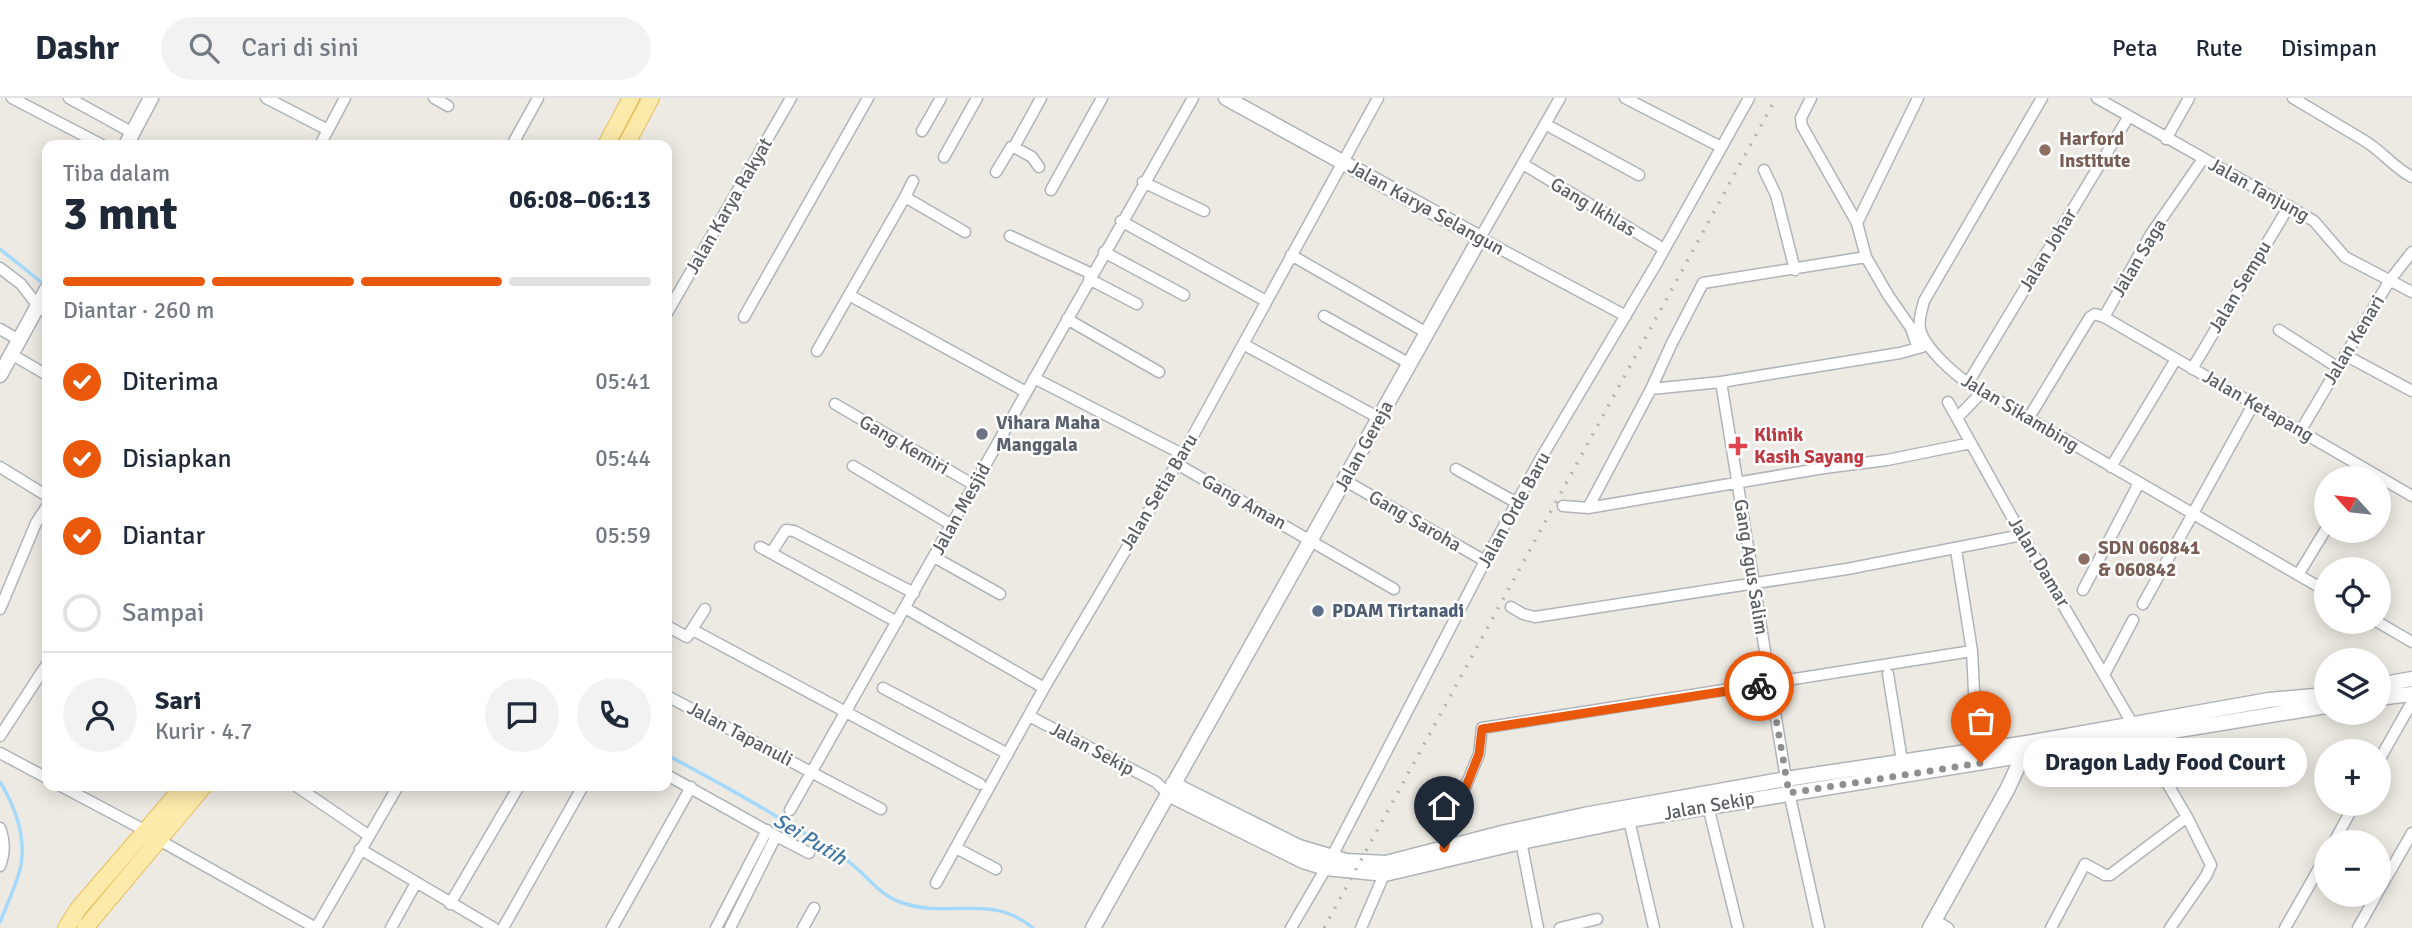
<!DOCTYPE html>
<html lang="id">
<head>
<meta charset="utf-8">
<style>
	:root { --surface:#fff; --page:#f2f2f3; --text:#1f2937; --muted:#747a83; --line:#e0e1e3; --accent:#ea580c }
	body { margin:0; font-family:Signika,sans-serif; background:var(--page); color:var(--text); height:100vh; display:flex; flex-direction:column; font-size:26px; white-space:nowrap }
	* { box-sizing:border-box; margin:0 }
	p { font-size:23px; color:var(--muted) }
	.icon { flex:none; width:38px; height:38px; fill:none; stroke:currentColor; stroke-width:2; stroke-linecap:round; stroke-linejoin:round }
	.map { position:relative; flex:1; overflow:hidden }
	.side { position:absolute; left:42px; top:42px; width:630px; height:651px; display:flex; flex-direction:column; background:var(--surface); border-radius:14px; box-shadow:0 4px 18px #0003 }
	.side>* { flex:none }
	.needle { width:46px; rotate:297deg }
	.fabs { position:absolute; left:2314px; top:368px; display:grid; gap:14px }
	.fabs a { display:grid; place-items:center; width:77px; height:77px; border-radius:50%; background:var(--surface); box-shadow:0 4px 18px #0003; font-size:35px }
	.pin { position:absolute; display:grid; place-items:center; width:60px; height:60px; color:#fff; margin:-72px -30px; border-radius:50% 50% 50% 0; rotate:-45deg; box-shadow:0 0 7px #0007 }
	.pin .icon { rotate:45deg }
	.courier { position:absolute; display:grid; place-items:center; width:70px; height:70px; margin:-35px; border:5px solid #ea580c; border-radius:50%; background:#fff; color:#222; box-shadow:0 2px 9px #0007 }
	.bubble { position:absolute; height:49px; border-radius:24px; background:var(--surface); box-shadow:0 4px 18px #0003; font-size:23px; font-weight:700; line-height:49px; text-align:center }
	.headline em { font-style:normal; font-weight:700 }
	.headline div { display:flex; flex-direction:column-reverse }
	.headline { display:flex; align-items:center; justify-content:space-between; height:119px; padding:0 21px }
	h1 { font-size:46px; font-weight:700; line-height:52px }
	.bar { display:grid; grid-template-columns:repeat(4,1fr); gap:10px 7px; align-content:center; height:84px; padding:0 21px }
	.bar i { height:9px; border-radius:5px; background:var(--line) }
	.bar .selected { background:var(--accent) }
	.bar p { grid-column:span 4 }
	.line { display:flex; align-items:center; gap:18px; padding:0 21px; border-top:2px solid var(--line) }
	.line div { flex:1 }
	.round { display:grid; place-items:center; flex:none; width:74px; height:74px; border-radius:37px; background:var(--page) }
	ol { padding:0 21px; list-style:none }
	li { display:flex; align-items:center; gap:21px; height:77px }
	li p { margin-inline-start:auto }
	li .icon { padding:7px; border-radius:50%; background:var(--accent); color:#fff; stroke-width:4 }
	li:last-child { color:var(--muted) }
	li i { width:38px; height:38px; border:4px solid var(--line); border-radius:50% }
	header { display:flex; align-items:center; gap:42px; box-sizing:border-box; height:98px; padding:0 35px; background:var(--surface); border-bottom:2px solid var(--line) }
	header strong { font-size:33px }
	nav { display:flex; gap:38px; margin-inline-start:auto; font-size:24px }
	.search { width:490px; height:63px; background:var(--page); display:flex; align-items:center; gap:18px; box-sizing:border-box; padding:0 24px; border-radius:38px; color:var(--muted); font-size:26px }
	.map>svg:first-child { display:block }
</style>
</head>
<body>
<header>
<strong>Dashr</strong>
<div class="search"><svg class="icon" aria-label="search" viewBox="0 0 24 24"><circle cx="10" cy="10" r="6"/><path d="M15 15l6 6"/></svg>Cari di sini</div>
<nav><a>Peta</a><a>Rute</a><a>Disimpan</a></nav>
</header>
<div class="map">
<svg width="2412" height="830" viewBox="0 0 2412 830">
	<rect width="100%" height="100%" fill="#edeae3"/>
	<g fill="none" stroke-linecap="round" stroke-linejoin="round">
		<path stroke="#a5d9fb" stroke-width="3.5" d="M0,151L46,188
			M667,657C726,688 785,722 842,759C864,772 875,795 900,804C948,822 990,794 1033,830
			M0,684C15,708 26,739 21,767C17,786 7,806 0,824"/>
		<defs>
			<path id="street" d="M12,0L102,47
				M69,0L133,35
				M266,0L328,32
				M434,0L448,8
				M1560,0L1480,140L1626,218
				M1625,0L1721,49
				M1811,0L1801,20L1802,28L1857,125L1866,159L1888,197L1911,230L1918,250
				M2042,0L1924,203C1922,212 1918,222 1920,231C1924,249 1953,275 1968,285L2326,493
				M2097,0L2314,123L2345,159L2412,194
				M2293,0L2365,43C2383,54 2393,69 2412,79
				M1545,26L1639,77
				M922,33L941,0
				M2166,41L2189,0
				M320,47L345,0
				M512,47L538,0
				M1014,49L1032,59L1039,69
				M944,59L977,0
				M1523,66L1664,151
				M1764,72L1776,97L1795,172
				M996,74L1011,49H1014L1041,0
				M913,83L905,99L965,134
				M1143,84L1204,113
				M1051,92L1102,0
				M1121,123L1266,203
				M1857,125L1918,0
				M1010,138L1092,176
				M1104,154L1184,197
				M1291,157L1427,235
				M1866,159L1703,185L1672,245L1651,291L1588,410L1824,370L1887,362L1971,345
				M0,170L21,186L38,208L47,215
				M1089,181L1137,206
				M849,197L1026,294
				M667,215L791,0
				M1324,218L1410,266
				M744,219L868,0
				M2104,219L2412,398
				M1067,221L1159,274
				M0,231L19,242
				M2279,232L2337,269
				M1243,246L1379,320
				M817,253L905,99
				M11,256L47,277
				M2345,257L2412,293
				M2192,271L2289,108
				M1034,280L1182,356
				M1721,284L1786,681L1819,830
				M1968,285L2129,18
				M1651,291L1721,284L1900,255L1922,249
				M1948,304L2022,437L2187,719L2211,767L2206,778L2170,830
				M835,306L974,387
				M1957,320L1982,294
				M2028,321L2090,219L2095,216L2104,219L2151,136L2203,61
				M2301,332L2390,182L2412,154
				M1177,366L1394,491
				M853,368L952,427
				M0,369L47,398
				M2111,369L2176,261
				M1456,371L1517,405
				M1344,382L1485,463
				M1563,408L1588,410
				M760,449L897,524
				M1956,452L1972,553L1977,653
				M771,455L786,432L794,433L914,495
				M934,459L1000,496
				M2298,477L2326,431
				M2083,492L2139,385
				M2143,506L2254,305
				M1511,509L1523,516L1535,519L1847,471L2022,437
				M905,510L1044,590
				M0,511L36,425L47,408
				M2376,523L2412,544
				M667,528L687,539L705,511
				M693,532L980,686
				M1888,576L1902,663
				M2104,577L2133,522
				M883,590L1008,656
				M667,598L881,711
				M1029,618L1156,684L1168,696
				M0,638L47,566
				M0,655L47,680
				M2378,664L2412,604
				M667,677L776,738L730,830
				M61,688L146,733
				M296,688L368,737
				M1708,708L1738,830
				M790,712L1193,0
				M1629,722L1654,830
				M0,730C5,743 5,755 0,768
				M776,738L809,755
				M1520,738L1538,830
				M159,742L316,830
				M2334,744L2355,705
				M956,750L996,771
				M1445,750L1449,729L1479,656L1482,630L1972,553
				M360,751L494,830
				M936,785L1044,590L1189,345L1378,0
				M2378,794L2412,735
				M450,806L519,688
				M1935,822L1948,830
				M316,830L398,688
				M391,830L416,785
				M503,830L583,688
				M612,830L691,689
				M716,830L767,732
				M803,830L814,810
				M1291,830L1326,770L1485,463L1541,360L1655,168L1749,0
				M1361,830L1386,772
				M1560,830L1597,821
				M2051,830L2085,766L2105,777H2110L2187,719
				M2285,830L2326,758
				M2358,830L2377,796"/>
			<path id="secondary" d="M126,47L151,0
				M0,277L47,191
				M2378,587L2412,581
				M2378,600L2412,596
				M1173,686L1299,749L1346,763L1386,765L1506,734L1584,717L1786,681L2027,645L2269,602L2326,597
				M1168,696L1303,763L1326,770L1385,776L1521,744L1629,722L2326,608
				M1093,830L1480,140L1226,0
				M1930,830L2008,690L2025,653"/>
			<path id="primary" d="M606,47L631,0
				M626,47L651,0
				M66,830L78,811L184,688
				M85,830L204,688"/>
		</defs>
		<use href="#street" stroke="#b0b4b8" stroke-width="13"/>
		<use href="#secondary" stroke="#afb3b8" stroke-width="17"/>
		<use href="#primary" stroke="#eabd5f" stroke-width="18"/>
		<use href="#street" stroke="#fff" stroke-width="10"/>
		<use href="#secondary" stroke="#fff" stroke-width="14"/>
		<use href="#primary" stroke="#fbeaaa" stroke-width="16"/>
		<path stroke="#b2b3b3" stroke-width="3.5" stroke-dasharray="2 9" stroke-linecap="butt" d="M1324,830L1776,0"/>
	</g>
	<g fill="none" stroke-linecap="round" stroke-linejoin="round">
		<path stroke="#8e9090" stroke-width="7" stroke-dasharray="0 12.6" d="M1759,588L1770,586L1789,695L1981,665"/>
		<path stroke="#ea580c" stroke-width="9" d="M1444,750L1450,729L1479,656L1482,631L1759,588"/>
	</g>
	<g fill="#8d6e63" stroke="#fff" stroke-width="2.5">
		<circle cx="2045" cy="52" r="7"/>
		<circle cx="2084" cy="461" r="7"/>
	</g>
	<circle fill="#6b7280" stroke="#fff" stroke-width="2.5" cx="982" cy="336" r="7"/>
	<path fill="#e0444e" stroke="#fff" stroke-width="2.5" d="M1734.5 337.5h7v7h7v7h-7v7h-7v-7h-7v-7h7z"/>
	<circle fill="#5c6f8a" stroke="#fff" stroke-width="2.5" cx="1318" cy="513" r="7"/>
	<g text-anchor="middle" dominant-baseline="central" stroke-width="5" stroke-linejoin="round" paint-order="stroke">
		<g font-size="19" font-weight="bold" fill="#785e54" stroke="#fff" text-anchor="start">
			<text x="2059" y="41">Harford<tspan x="2059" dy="22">Institute</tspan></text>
			<text x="2098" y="450">SDN 060841<tspan x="2098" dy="22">&amp; 060842</tspan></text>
		</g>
		<g font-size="19" fill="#5b5f63" stroke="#fff">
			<text transform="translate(2259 92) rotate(29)">Jalan Tanjung</text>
			<text transform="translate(729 108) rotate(-60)">Jalan Karya Rakyat</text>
			<text transform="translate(1593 109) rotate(31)">Gang Ikhlas</text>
			<text transform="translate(1426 110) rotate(29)">Jalan Karya Selangun</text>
			<text transform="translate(2048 152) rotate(-59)">Jalan Johar</text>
			<text transform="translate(2139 160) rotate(-59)">Jalan Saga</text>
			<text transform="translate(2240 189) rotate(-59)">Jalan Sempu</text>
			<text transform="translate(2354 242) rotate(-59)">Jalan Kenari</text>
			<text transform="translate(2258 308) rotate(30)">Jalan Ketapang</text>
			<text transform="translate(2020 315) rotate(31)">Jalan Sikambing</text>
			<text transform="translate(904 347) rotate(30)">Gang Kemiri</text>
			<text transform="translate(1364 348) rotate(-61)">Jalan Gereja</text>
			<text transform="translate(1159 394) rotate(-59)">Jalan Setia Baru</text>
			<text transform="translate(1244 404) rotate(29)">Gang Aman</text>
			<text transform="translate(961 411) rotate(-61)">Jalan Mesjid</text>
			<text transform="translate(1514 412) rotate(-61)">Jalan Orde Baru</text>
			<text transform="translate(1415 423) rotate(30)">Gang Saroha</text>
			<text transform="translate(2039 464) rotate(59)">Jalan Damar</text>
			<text transform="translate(1751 469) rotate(81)">Gang Agus Salim</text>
			<text transform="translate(740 636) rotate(28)">Jalan Tapanuli</text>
			<text transform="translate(1092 651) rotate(28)">Jalan Sekip</text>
			<text transform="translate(1709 708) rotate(-10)">Jalan Sekip</text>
		</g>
		<g font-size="19" font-weight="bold" fill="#5b616d" stroke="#fff" text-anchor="start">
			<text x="996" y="325">Vihara Maha<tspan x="996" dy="22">Manggala</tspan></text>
		</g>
		<g font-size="19" font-weight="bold" fill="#be3a42" stroke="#fff" text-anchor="start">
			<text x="1754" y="337">Klinik<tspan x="1754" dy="22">Kasih Sayang</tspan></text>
		</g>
		<g font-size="19" font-weight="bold" fill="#4e5e75" stroke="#fff" text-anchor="start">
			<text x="1332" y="513">PDAM Tirtanadi</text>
		</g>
		<g font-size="21" font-style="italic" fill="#4175a3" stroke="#fff">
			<text transform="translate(810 741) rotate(31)">Sei Putih</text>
		</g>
	</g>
</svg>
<div class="fabs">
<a><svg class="needle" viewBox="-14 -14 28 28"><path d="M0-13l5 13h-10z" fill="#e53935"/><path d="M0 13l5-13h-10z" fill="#747a83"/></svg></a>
<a><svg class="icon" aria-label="locate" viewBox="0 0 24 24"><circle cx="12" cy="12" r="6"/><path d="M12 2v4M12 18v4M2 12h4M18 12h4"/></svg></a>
<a><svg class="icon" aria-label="layers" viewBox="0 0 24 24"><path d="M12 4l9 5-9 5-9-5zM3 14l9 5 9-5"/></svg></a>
<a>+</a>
<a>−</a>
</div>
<div class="pin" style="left:1981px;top:665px;background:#ea580c"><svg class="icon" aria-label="bag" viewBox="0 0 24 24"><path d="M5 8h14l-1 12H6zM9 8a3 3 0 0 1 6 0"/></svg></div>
<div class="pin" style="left:1444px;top:750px;background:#1f2937"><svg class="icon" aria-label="home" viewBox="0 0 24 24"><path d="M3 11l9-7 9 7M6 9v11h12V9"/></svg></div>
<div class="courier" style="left:1759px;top:588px"><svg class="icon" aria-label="bike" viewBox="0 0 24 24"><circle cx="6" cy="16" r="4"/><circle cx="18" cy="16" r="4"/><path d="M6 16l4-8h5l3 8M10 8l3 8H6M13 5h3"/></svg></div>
<div class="bubble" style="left:2023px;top:640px;width:284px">Dragon Lady Food Court</div>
<section class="side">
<div class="headline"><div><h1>3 mnt</h1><p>Tiba dalam</p></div><em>06:08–06:13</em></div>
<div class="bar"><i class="selected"></i><i class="selected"></i><i class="selected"></i><i></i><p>Diantar · 260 m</p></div>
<ol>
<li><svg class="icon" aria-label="check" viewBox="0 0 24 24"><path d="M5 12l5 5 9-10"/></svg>Diterima<p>05:41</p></li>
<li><svg class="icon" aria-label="check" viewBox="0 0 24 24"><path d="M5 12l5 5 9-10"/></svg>Disiapkan<p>05:44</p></li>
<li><svg class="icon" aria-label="check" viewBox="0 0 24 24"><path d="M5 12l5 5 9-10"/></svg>Diantar<p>05:59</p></li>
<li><i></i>Sampai</li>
</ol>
<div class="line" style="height:126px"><a class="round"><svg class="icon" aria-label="person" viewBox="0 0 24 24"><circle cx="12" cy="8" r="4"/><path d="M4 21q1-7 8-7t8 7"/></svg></a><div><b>Sari</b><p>Kurir · 4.7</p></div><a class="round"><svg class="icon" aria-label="chat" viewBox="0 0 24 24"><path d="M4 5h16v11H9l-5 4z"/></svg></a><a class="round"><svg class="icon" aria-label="phone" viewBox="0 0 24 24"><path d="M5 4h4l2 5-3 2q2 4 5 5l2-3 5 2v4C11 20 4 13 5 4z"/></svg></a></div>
</section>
</div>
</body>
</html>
